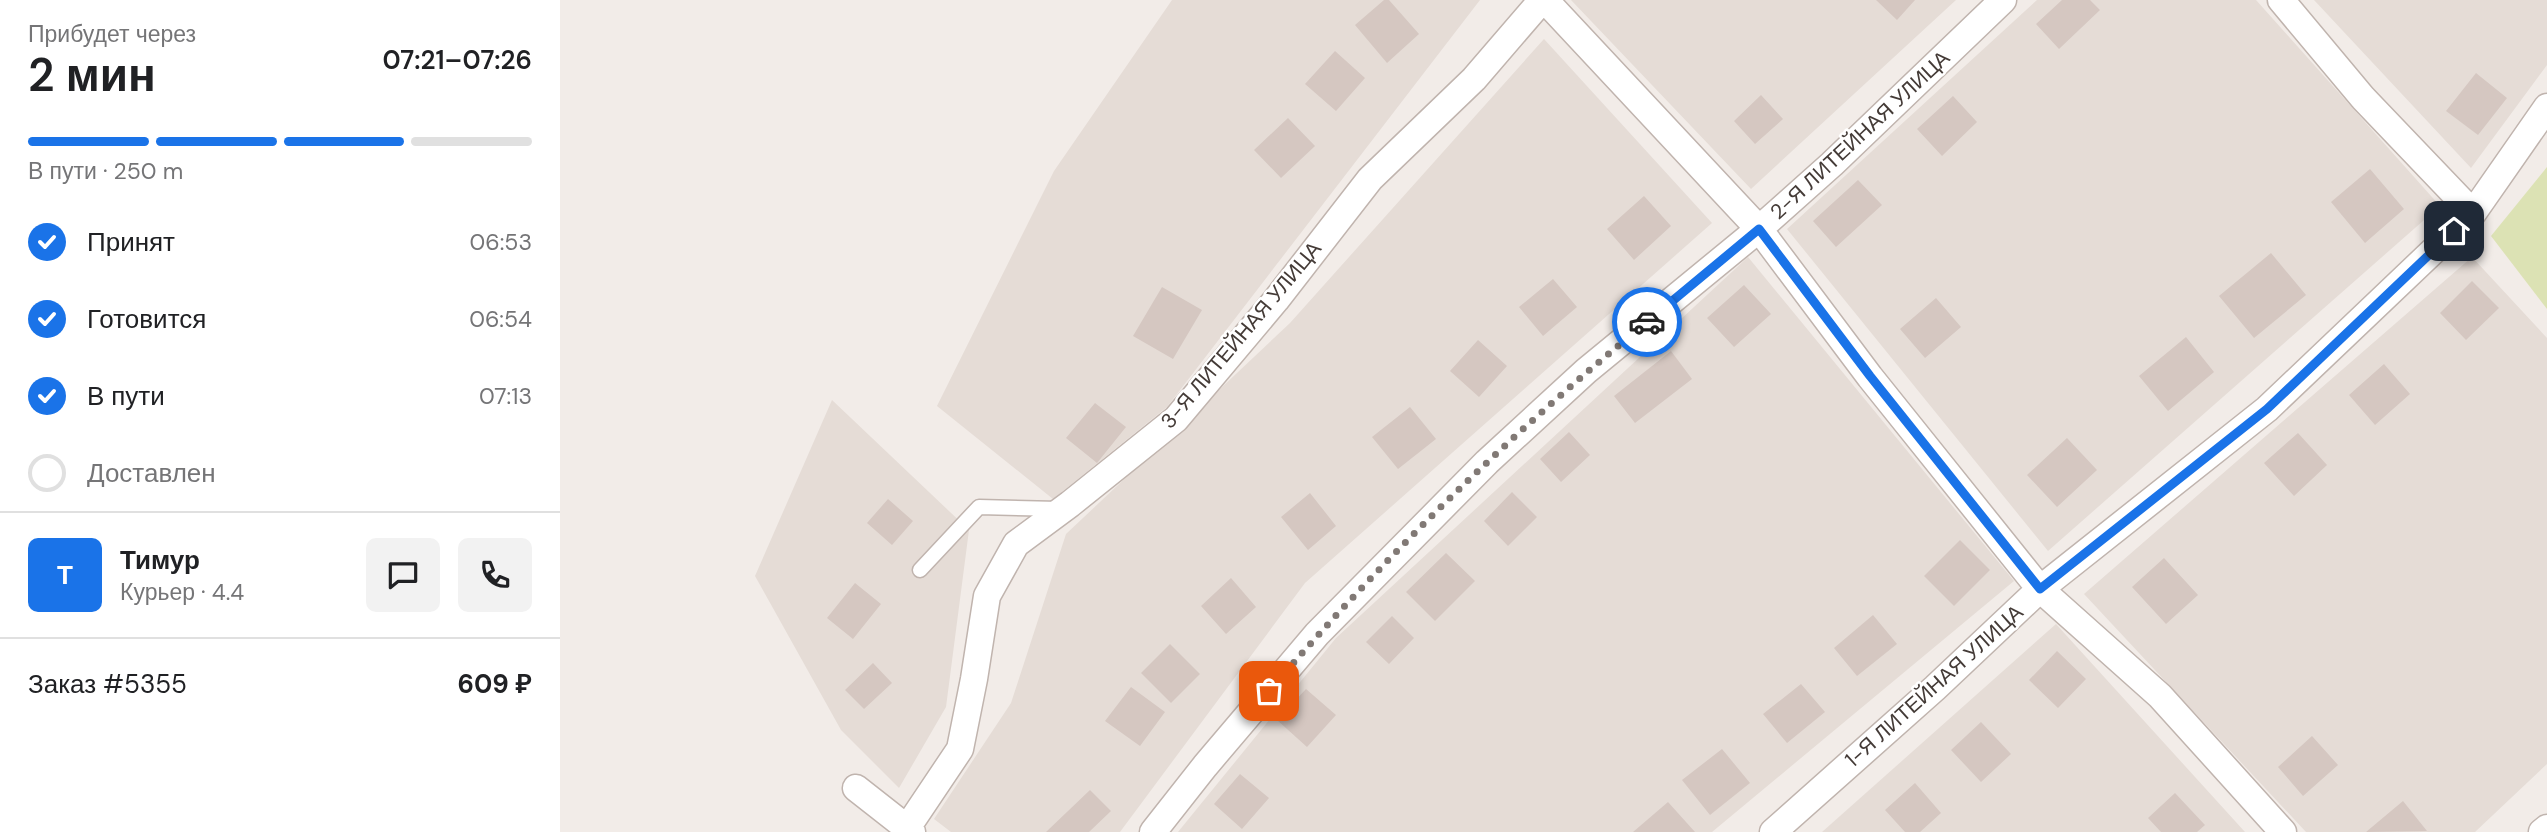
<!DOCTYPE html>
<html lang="ru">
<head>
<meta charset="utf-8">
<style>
	:root { --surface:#fff; --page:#f2f2f2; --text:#202124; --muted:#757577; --line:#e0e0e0; --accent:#1a73e8 }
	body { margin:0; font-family:"DM Sans",sans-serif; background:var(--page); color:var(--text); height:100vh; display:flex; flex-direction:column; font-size:26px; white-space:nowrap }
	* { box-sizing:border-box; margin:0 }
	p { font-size:23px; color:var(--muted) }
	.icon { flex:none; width:38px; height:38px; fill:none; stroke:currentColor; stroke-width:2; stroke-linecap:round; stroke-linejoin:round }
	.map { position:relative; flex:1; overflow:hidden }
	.details { display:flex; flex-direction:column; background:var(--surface); width:560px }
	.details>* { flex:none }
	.pin { position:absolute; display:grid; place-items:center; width:60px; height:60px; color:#fff; margin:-30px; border-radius:14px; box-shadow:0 4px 10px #0006 }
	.courier { position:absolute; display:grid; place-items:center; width:70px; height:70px; margin:-35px; border:5px solid #1a73e8; border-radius:50%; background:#fff; color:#222; box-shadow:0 2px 9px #0007 }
	.head em { font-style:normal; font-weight:600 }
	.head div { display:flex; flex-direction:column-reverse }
	.head { display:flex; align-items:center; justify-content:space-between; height:119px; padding:0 28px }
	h1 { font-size:46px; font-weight:600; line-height:52px }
	.bar { display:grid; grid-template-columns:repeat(4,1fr); gap:10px 7px; align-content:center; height:84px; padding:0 28px }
	.bar i { height:9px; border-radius:5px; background:var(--line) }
	.bar .active { background:var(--accent) }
	.bar p { grid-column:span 4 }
	.line { display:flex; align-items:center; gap:18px; padding:0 28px; border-top:2px solid var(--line) }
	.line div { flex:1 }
	.round { display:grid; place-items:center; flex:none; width:74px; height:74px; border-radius:10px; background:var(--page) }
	ol { padding:0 28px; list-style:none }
	li { display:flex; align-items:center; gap:21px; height:77px }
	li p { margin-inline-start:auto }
	li .icon { padding:7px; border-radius:50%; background:var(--accent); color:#fff; stroke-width:4 }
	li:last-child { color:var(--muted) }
	li i { width:38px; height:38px; border:4px solid var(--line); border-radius:50% }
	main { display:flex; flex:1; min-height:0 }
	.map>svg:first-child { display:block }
</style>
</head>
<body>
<main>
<section class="details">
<div class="head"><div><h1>2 мин</h1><p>Прибудет через</p></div><em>07:21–07:26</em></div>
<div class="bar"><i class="active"></i><i class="active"></i><i class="active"></i><i></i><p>В пути · 250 m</p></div>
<ol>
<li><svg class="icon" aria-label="check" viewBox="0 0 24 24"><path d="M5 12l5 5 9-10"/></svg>Принят<p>06:53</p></li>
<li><svg class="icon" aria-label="check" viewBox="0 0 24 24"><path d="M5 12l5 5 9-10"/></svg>Готовится<p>06:54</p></li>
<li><svg class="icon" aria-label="check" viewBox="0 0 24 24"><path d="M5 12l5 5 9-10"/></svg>В пути<p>07:13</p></li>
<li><i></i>Доставлен</li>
</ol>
<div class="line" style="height:126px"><b class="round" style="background:var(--accent);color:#fff">Т</b><div><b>Тимур</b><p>Курьер · 4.4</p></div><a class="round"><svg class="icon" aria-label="chat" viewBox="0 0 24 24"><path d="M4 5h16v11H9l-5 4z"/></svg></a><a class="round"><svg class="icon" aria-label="phone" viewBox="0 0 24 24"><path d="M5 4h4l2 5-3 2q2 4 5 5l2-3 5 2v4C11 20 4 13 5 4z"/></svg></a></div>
<div class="line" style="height:91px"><div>Заказ #5355</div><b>609 ₽</b></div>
</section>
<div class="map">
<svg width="1987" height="832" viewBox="0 0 1987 832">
	<rect width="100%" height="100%" fill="#f2ece8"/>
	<path fill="#e5dcd6" d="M612,0H920L607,407L493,499L377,406L494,171Z
		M1011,0H1396L1191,189Z
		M1477,0H1696L1880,206L1488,551L1227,229Z
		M1754,0H1987V65L1911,168Z
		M984,39L1152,223L745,583L560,832H391L374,819L451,703L506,534L730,323Z
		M1188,257L1454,581L1152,832H618L776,638Z
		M1912,257L1987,338V764L1915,832H1746L1524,594Z
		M272,400L409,530L386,707L339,788L281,730L195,576Z
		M1496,624L1685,832H1262Z"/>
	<path fill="#dce2b4" d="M1987,167V309L1931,236Z"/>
	<path fill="#d5c7c1" d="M824,0H829L859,34L827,63L795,25Z
		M1316,0H1355L1337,20Z
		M1502,0H1530L1540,10L1499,49L1476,24Z
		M775,51L805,78L776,111L745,84Z
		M1916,73L1947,98L1918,135L1886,111Z
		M1201,95L1223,119L1195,144L1174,121Z
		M1393,96L1417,122L1382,156L1357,129Z
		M728,118L755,146L721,178L694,150Z
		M1810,169L1844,209L1805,243L1771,202Z
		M1298,180L1322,205L1276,247L1253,221Z
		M1084,196L1111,226L1074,260L1047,229Z
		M1711,253L1746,295L1694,338L1659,296Z
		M993,279L1017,307L983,336L959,307Z
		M1912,281L1939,308L1906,340L1880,313Z
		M1184,285L1211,314L1174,347L1147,318Z
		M602,287L642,310L613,359L573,336Z
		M1376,298L1401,327L1365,358L1340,329Z
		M1626,337L1654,372L1608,411L1579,376Z
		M918,340L947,366L919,397L890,371Z
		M1111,351L1132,379L1075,423L1054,396Z
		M1824,364L1850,394L1815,425L1789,395Z
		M535,403L566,427L537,463L506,438Z
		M850,407L876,439L838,469L812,437Z
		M1009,432L1030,455L1001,482L980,459Z
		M1738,433L1767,465L1734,496L1704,463Z
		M1507,438L1537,470L1497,507L1467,475Z
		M952,492L977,517L948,546L924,521Z
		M750,493L776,526L748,550L721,517Z
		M328,499L353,521L332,545L307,523Z
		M1400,540L1430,570L1394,606L1364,576Z
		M886,553L915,581L875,621L846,592Z
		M1604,558L1638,595L1606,624L1572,587Z
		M671,578L696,607L666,634L641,606Z
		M295,583L321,604L293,639L267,618Z
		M1313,615L1337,644L1297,676L1274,648Z
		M832,616L854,638L829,664L806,642Z
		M610,644L640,674L611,703L581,673Z
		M1497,651L1526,679L1498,708L1469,680Z
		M313,663L332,683L304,709L285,690Z
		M1241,684L1265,712L1227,743L1203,714Z
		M571,687L605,712L580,746L545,721Z
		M746,689L776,715L747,747L717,720Z
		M1421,722L1451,754L1421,782L1391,750Z
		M1752,736L1778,765L1743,796L1718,767Z
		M1162,749L1190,783L1150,815L1122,780Z
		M680,774L709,798L682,829L654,804Z
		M1355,783L1381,813L1360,832H1345L1325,810Z
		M530,790L551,811L529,832H486Z
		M1615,793L1645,825L1637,832H1601L1588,818Z
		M1843,801L1867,831L1806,832Z
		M1108,802L1135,832H1073Z"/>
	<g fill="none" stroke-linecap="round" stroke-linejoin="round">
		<defs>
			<path id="service" d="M360,570L419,507L499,509"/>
			<path id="minor" d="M985,0L1199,229L1310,377L1480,589L1600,696L1723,832
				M1721,0L1803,98L1913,213
				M296,788L352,832
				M347,828L400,749L414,679L427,596L456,544L510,504L616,419L716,300L810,179L914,79L982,0
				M593,832L645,766L757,634L927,462L1026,371L1199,229L1272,164L1443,0
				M1213,832L1375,688L1480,589L1707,409L1913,213L1987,107
				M1982,832L1987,828"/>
		</defs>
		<use href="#service" stroke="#c0b4ae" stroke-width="17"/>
		<use href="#minor" stroke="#c0b4ae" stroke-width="29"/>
		<use href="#service" stroke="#fff" stroke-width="14"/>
		<use href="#minor" stroke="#fff" stroke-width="26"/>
	</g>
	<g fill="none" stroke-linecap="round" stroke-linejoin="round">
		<path stroke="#817975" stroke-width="7" stroke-dasharray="0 12.6" d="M709,691C824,557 951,433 1087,322"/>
		<path stroke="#1a73e8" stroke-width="9" d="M1087,322L1199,229L1310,376L1480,589L1707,409L1894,231"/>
	</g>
	<g text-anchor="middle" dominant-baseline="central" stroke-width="5" stroke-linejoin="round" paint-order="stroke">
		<g font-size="21" fill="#443b37" stroke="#fff">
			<text transform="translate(1300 135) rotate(-43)">2-Я ЛИТЕЙНАЯ УЛИЦА</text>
			<text transform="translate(681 335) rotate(-50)">3-Я ЛИТЕЙНАЯ УЛИЦА</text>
			<text transform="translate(1374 686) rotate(-42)">1-Я ЛИТЕЙНАЯ УЛИЦА</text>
		</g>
	</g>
</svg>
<div class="pin" style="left:709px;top:691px;background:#ea580c"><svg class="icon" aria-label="bag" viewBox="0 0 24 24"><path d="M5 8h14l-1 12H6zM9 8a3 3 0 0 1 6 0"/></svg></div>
<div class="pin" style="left:1894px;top:231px;background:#1f2937"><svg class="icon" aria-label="home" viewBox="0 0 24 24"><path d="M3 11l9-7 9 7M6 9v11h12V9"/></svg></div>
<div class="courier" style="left:1087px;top:322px"><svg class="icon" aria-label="car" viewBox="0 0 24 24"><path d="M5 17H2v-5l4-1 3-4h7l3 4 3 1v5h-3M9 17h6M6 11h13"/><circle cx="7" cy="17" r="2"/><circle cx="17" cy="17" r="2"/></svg></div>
</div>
</main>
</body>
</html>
